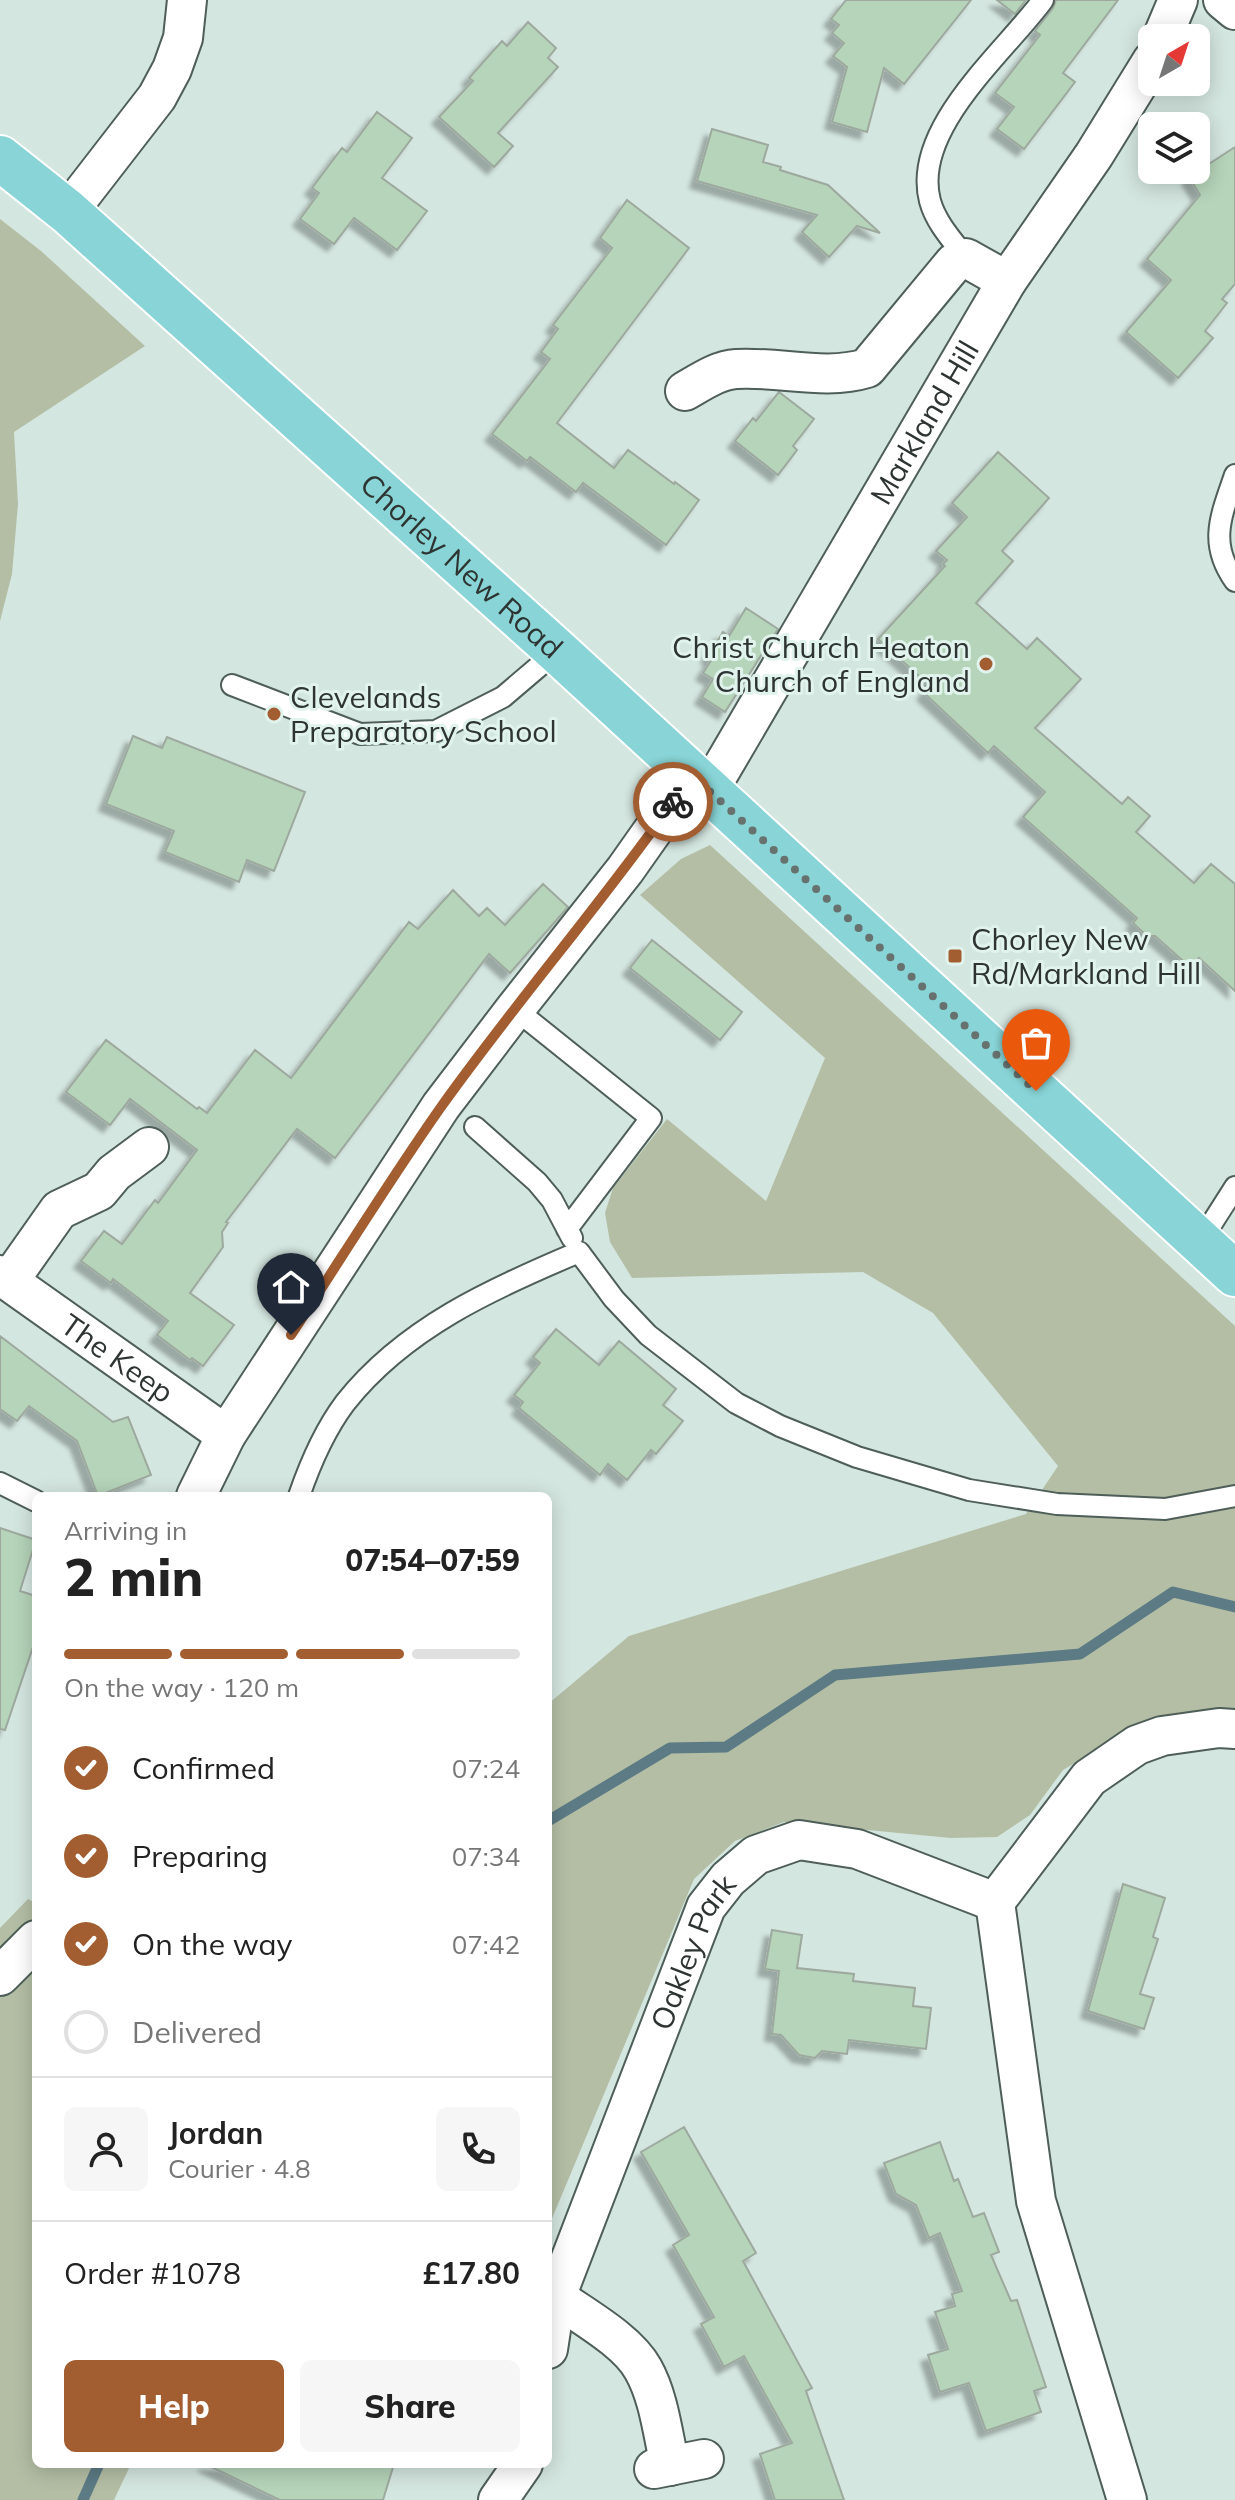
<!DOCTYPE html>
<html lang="en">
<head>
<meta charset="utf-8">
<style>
	:root { --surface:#fff; --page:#f6f6f6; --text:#222; --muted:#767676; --line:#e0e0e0; --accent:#a25d30 }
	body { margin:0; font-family:Mulish,sans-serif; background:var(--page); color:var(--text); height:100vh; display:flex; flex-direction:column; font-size:30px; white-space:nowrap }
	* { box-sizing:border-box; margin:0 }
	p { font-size:26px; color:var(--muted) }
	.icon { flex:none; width:44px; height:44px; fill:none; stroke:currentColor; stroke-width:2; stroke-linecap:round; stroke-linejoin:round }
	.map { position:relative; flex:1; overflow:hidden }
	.panel { position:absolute; left:32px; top:1492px; width:520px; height:976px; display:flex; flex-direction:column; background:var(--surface); border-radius:12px; box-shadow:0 4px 20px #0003 }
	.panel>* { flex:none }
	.needle { width:52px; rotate:39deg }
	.controls { position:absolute; left:1138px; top:24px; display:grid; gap:16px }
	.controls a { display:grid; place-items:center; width:72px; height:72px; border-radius:12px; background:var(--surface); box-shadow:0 4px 20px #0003; font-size:40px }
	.pin { position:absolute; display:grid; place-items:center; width:68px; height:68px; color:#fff; margin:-82px -34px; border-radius:50% 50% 50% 0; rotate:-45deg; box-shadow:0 0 8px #0007 }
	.pin .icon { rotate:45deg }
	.courier { position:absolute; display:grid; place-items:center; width:80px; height:80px; margin:-40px; border:6px solid #a25d30; border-radius:50%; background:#fff; color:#222; box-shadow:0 2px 10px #0007 }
	.summary em { font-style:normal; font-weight:800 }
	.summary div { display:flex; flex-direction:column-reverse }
	.summary { display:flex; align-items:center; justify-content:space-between; height:136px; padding:0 32px }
	h1 { font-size:52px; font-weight:800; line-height:60px }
	.bar { display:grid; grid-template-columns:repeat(4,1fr); gap:12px 8px; align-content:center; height:96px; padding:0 32px }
	.bar i { height:10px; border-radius:6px; background:var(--line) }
	.bar .current { background:var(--accent) }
	.bar p { grid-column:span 4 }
	.line { display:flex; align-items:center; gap:20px; padding:0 32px; border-top:2px solid var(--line) }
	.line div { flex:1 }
	.round { display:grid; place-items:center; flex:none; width:84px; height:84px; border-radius:12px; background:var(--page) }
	ol { padding:0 32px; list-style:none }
	li { display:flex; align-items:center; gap:24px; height:88px }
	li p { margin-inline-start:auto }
	li .icon { padding:8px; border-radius:50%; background:var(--accent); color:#fff; stroke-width:4 }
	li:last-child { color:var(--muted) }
	li i { width:44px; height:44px; border:4px solid var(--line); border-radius:50% }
	.cta { display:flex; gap:16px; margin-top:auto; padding:16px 32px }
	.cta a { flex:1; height:92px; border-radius:12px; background:var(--accent); color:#fff; font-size:32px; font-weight:800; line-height:92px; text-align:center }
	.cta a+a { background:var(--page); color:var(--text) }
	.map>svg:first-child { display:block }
</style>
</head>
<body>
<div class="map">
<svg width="1235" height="2500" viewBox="0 0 1235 2500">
	<defs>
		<filter id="shadow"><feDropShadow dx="-7" dy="7" stdDeviation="2" flood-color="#0004"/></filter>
	</defs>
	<rect width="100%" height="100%" fill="#d4e6e0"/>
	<path fill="#b4bea5" d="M0,219L41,251L145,346L14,432L18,504L12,574L0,621Z
		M710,845L1235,1326V1712L1147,1720L1063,1770L1030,1815L997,1837L951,1838L784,1822L735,1841L694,1879L548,2228V1704L629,1636L1026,1514L1058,1466L933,1313L863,1272L632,1278L610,1242L605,1213L613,1188L667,1119L766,1201L825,1058L640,895L681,859Z
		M28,1899L36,1903V2464H131L114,2500H0V1928Z"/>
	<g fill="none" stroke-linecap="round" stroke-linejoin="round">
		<path stroke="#5c7b85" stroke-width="11" d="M548,1821L670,1748L726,1747L835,1675L1080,1654L1173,1592L1235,1607
			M83,2500L99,2464"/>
	</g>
	<path fill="#b5d4b9" stroke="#9da99e" stroke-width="2" filter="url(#shadow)" d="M846,0H971L904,84L884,68L867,132L832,122L847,67L833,56L844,43L832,33L839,25L831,19Z
		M997,0H1026L1015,14Z
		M1056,0H1118L1063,73L1075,82L1024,149L997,129L1014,107L995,93L1040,35L1035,31L1053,8Z
		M528,22L556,48L548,58L558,67L498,133L513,146L494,167L439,117L473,81L469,78L502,41L507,46Z
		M377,112L412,138L382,178L427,211L397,250L354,218L334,244L300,219L319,193L312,188L342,148L347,152Z
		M712,129L768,145L763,162L781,167L780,170L828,185L880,233L857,226L829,257L802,232L817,215L697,181Z
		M1235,147V284L1222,299L1227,303L1205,331L1213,338L1178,378L1126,332L1171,280L1147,259L1200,195L1189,177Z
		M627,200L689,248L557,423L614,468L628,450L674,484L675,482L699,500L666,545L583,483L576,492L530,457L527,461L492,434L550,359L541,352L558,329L553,325L612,248L600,238Z
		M779,392L814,419L793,446L797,450L778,475L735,441L753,418L756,421Z
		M998,452L1049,498L1002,551L1013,561L976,603L1027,649L1037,638L1081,679L1035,728L1122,804L1128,797L1150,816L1136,832L1194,883L1211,864L1235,884V991L1199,958L1191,968L1155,936H1147L1133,923L1137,918L1023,817L1045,792L994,746L988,753L924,693L930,686L878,639L945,566L943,564L947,560L936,551L967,517L952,503Z
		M746,608L778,629L725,712L702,697L713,679L703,673L712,659L708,656L723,632L729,636Z
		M133,736L162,748L167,737L305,792L274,871L247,860L239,882L165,852L174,831L106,804Z
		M543,884L568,907L510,973L489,954L335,1158L297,1129L226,1222L228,1223L222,1232L223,1247L190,1293L234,1325L203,1366L192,1358L190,1360L157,1335L168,1321L113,1279L111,1283L81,1261L104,1231L122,1244L155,1200L158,1203L197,1150L130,1099L110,1125L66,1092L106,1040L197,1109L199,1107L207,1113L255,1050L291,1078L409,922L418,929L453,890L479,916L487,908L505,925Z
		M652,940L742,1012L720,1040L630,968Z
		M556,1329L599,1365L619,1341L676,1389L663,1405L683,1421L656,1454L651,1450L627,1480L608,1464L600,1475L519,1408L523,1402L514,1395L540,1363L533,1357Z
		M0,1336L113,1422L128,1417L151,1475L98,1496L77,1441L29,1406L17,1421L0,1409Z
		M0,1528L36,1540L20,1591L36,1596V1638L5,1730L0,1729Z
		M1123,1884L1165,1898L1153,1937L1158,1939L1140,1994L1154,1998L1144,2029L1088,2011Z
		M772,1930L802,1935L797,1968L854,1974L853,1981L915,1988L913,2006L931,2008L926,2049L849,2040L847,2054L822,2051L815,2058L799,2055L781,2035L772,2034L779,1971L765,1969Z
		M684,2127L756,2253L743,2261L812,2388L806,2391L844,2500H775L760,2454L792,2443L744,2356L724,2367L701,2324L714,2317L673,2245L689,2235L641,2152Z
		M940,2142L954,2181L958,2179L973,2217L984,2213L999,2252L991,2255L1011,2301L1017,2300L1046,2387L1034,2391L1041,2412L986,2431L969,2383L940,2392L928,2355L948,2349L935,2312L955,2306L952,2294L962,2291L940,2233L929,2238L916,2205L896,2194L884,2163Z
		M205,2464H394L383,2500H280Z"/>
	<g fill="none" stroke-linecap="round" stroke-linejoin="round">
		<defs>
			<path id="service" d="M966,258C953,241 936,223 930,201C911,129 1004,53 1043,0
				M1235,475C1221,516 1208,543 1235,581
				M232,685L360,734L436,731L503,697L557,651
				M515,1009L651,1118L567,1229
				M475,1127L537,1182L552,1200L572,1238
				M1200,1242L1235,1187
				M0,1483L36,1501
				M299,1496C310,1464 324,1431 345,1403C404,1328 493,1288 579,1252L614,1299L648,1335L736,1403L780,1426L857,1457L969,1490L1057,1504L1165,1509L1235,1496"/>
			<g id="minor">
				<path d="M1223,0L1235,10"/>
				<path d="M1162,38L1178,0"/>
				<path d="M68,212L157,97L172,69L183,38L187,0"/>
				<path d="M685,391C701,382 718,370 736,369C779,366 825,381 867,368L954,263L966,258L1007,281"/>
				<path id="s1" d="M709,790L1007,281L1094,155L1152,61"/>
				<path id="s2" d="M0,1275L226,1435"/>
				<path d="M9,1281L59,1210L99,1191L114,1173L149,1147"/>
				<path d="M196,1496L226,1435L441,1106L515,1009L625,870L692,775"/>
				<path d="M0,1976L36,1940"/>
				<path d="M556,2297C582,2316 627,2340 643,2369C659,2397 663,2435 670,2466"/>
				<path id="s3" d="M548,2349L556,2297L706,1907L728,1879L756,1855L799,1840L857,1849L995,1902"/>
				<path d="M654,2469L704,2459"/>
				<path d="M498,2500L523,2464"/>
				<path d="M1127,2500L1036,2201L995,1902L1089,1778L1137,1745L1162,1736L1219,1728L1235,1729"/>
			</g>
			<g id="primary">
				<path id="s4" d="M0,158L68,212L557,651L1235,1274"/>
			</g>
		</defs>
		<use href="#service" stroke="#4e5e58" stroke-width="24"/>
		<use href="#minor" stroke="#4e5e58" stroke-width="42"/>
		<use href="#primary" stroke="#fff" stroke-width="48"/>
		<use href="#service" stroke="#fff" stroke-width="20"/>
		<use href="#minor" stroke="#fff" stroke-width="38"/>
		<use href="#primary" stroke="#88d4d6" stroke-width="44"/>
	</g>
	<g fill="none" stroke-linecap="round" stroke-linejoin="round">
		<path stroke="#67726f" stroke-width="8" stroke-dasharray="0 14.4" d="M673,802L692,775L1036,1091"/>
		<path stroke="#a25d30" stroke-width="10" d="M291,1335C341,1259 389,1181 441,1107C515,1003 599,907 673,802"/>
	</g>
	<g fill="#a25d30" stroke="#e1f3ed" stroke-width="3">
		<circle cx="986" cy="664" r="8"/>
		<circle cx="274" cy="714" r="8"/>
		<rect x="947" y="948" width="16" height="16" rx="4"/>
	</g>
	<g text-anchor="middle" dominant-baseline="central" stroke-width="6" stroke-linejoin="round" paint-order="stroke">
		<g font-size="30" fill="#2d3432" stroke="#e1f3ed">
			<text stroke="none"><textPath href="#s1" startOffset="426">Markland Hill</textPath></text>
			<text stroke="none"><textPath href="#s4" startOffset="616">Chorley New Road</textPath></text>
			<text stroke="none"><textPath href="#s2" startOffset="144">The Keep</textPath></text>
			<text stroke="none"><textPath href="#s3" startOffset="424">Oakley Park</textPath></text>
		</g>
		<g font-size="30" fill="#2d3432" stroke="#e1f3ed" text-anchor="start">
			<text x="970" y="647" text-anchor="end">Christ Church Heaton<tspan x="970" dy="34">Church of England</tspan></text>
			<text x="290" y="697">Clevelands<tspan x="290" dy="34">Preparatory School</tspan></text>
			<text x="971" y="939">Chorley New<tspan x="971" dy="34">Rd/Markland Hill</tspan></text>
		</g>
	</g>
</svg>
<div class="controls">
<a><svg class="needle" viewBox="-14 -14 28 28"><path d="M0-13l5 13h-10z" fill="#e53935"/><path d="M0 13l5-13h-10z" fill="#767676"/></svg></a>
<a><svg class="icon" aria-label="layers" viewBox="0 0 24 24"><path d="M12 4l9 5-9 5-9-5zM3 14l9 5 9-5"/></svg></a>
</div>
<div class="pin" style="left:1036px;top:1091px;background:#ea580c"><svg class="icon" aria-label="bag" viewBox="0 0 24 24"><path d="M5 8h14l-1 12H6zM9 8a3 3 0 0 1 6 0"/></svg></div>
<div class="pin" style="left:291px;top:1335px;background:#1f2937"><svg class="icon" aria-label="home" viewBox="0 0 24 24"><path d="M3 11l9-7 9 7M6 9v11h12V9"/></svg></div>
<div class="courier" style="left:673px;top:802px"><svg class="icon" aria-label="bike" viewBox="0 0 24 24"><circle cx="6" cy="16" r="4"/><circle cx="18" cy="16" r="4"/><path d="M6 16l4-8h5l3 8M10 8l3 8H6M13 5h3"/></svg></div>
<section class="panel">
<div class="summary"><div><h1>2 min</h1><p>Arriving in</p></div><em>07:54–07:59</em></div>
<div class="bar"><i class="current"></i><i class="current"></i><i class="current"></i><i></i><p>On the way · 120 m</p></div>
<ol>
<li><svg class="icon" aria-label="check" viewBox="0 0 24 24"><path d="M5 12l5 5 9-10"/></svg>Confirmed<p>07:24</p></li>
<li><svg class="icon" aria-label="check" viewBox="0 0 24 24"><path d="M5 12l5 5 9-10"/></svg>Preparing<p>07:34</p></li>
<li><svg class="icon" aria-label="check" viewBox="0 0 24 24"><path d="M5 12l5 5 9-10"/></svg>On the way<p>07:42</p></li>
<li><i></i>Delivered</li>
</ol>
<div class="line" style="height:144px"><a class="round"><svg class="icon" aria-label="person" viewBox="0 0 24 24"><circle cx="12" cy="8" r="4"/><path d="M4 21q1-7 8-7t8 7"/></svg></a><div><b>Jordan</b><p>Courier · 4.8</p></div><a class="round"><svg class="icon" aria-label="phone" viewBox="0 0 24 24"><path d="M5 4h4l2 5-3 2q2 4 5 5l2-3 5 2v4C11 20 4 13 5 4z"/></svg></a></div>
<div class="line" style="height:104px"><div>Order #1078</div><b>£17.80</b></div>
<div class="cta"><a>Help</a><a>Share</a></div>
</section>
</div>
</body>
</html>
